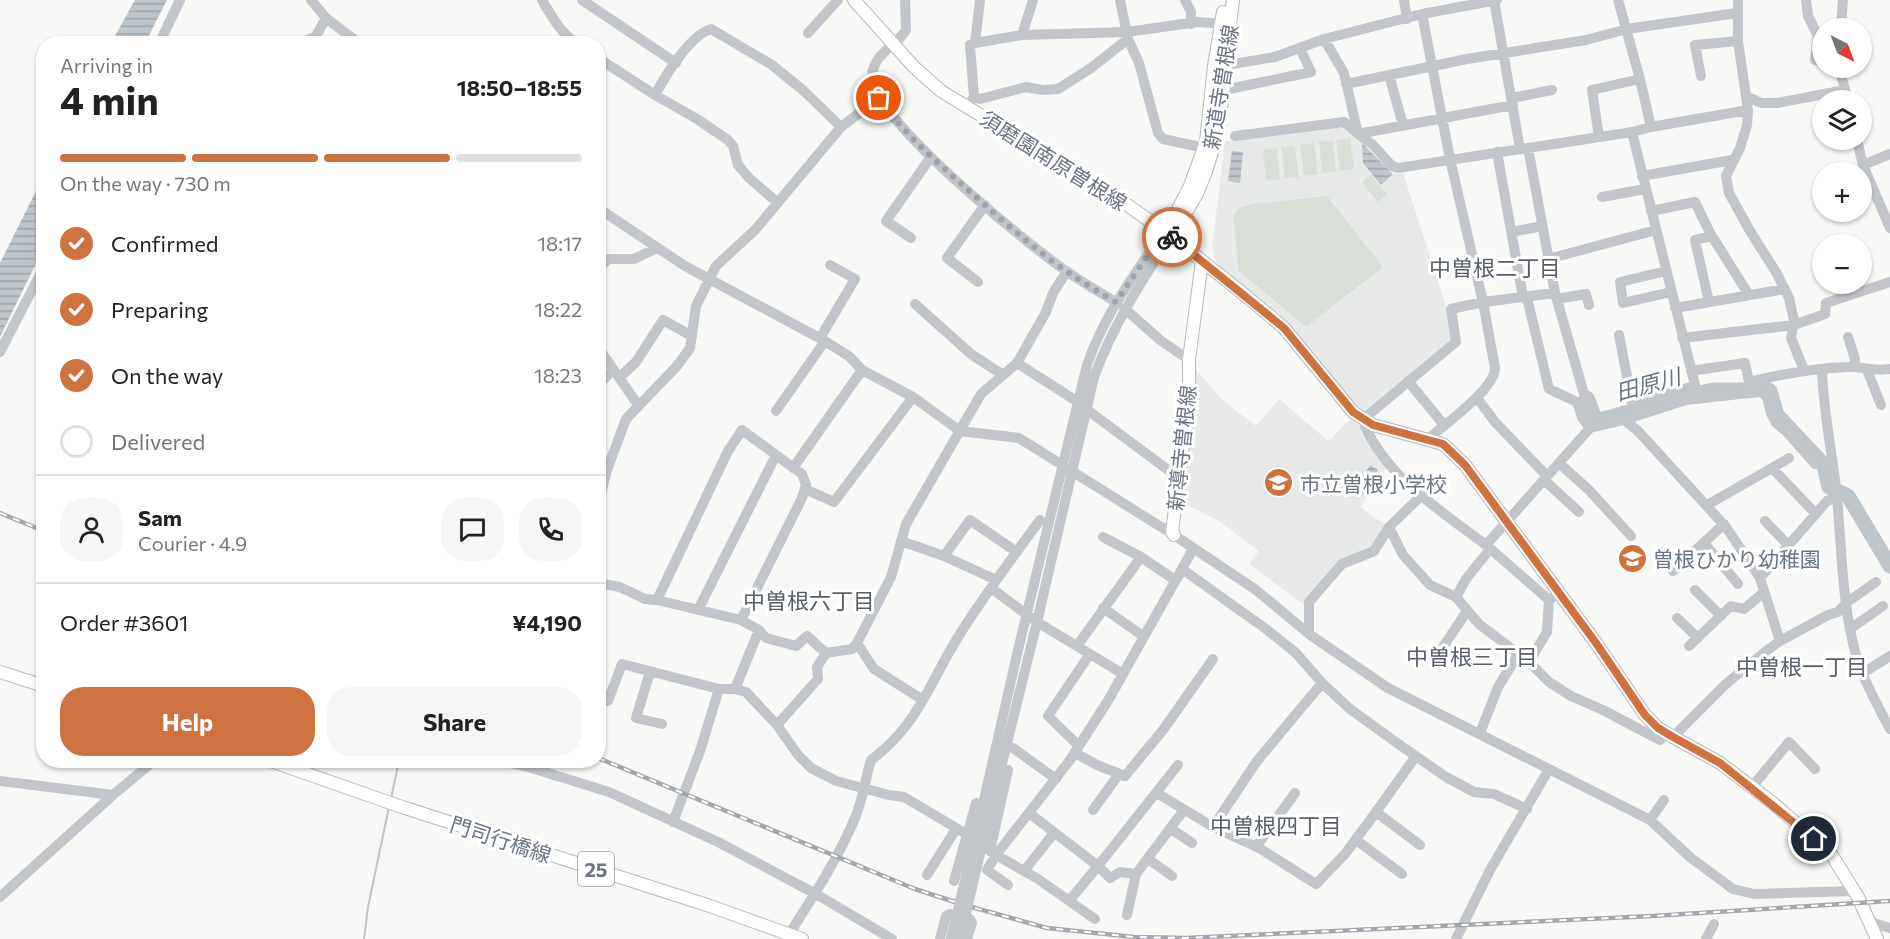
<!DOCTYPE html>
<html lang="en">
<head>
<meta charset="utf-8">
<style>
	:root { --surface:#fff; --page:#f6f6f6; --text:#222; --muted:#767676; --line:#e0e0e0; --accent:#ce7240 }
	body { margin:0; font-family:Commissioner,"Noto Sans JP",sans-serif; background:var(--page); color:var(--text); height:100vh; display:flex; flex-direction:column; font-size:22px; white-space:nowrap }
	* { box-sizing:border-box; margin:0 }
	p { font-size:20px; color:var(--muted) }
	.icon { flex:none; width:33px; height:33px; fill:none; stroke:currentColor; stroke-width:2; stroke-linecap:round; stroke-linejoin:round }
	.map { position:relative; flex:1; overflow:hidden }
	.side { position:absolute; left:36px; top:36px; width:570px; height:732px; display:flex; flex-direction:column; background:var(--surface); border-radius:24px; box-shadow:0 2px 4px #0004 }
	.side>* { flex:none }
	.needle { width:39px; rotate:138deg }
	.buttons { position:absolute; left:1812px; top:18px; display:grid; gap:12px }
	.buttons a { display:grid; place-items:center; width:60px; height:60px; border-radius:50%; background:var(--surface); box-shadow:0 2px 4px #0004; font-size:30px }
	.pin { position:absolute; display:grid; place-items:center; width:51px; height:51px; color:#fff; margin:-26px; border:3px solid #fff; border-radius:50%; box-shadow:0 2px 6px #0007 }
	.courier { position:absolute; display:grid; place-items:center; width:60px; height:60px; margin:-30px; border:4px solid #ce7240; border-radius:50%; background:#fff; color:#222; box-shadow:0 2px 8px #0007 }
	.summary em { font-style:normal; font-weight:700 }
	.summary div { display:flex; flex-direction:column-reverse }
	.summary { display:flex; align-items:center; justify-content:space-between; height:102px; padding:0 24px }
	h1 { font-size:39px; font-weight:700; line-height:45px }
	.bar { display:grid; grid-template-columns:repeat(4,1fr); gap:9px 6px; align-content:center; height:72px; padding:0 24px }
	.bar i { height:8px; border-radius:4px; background:var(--line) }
	.bar .on { background:var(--accent) }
	.bar p { grid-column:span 4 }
	.line { display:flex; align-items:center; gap:15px; padding:0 24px; border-top:2px solid var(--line) }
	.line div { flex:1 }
	.round { display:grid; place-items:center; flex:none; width:63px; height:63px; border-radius:24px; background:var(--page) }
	ol { padding:0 24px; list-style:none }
	li { display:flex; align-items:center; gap:18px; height:66px }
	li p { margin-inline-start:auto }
	li .icon { padding:6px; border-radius:50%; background:var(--accent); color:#fff; stroke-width:4 }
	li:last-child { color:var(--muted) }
	li i { width:33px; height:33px; border:3px solid var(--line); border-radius:50% }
	.cta { display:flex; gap:12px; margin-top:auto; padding:12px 24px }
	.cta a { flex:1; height:69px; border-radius:24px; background:var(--accent); color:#fff; font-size:24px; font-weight:700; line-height:69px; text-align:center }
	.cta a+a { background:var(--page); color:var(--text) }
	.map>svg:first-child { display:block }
</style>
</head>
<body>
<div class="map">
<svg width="1890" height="939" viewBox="0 0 1890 939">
	<defs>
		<pattern id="water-rules" width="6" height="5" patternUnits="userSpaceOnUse" patternTransform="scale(1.5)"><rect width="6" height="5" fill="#bec5cb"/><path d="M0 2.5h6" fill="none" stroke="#9ea5aa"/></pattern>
	</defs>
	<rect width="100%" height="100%" fill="#f8f8f6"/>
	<path fill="#e8eae9" d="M1333,128H1341L1362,143L1363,163L1381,185L1393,174L1403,173L1447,309L1455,342L1367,413L1357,406L1339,386L1295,330L1283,318L1220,267L1214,257L1212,247L1225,141Z
		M1193,366L1221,399L1256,426L1279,399L1327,440L1331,439L1351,418L1357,423L1388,466L1360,507L1387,526L1377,543L1354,556L1307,607L1249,564L1259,551L1222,523L1180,501Z"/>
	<path fill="#d9ded7" d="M1350,138L1354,169L1340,171L1336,140Z
		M1333,141L1336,172L1322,173L1319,142Z
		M1314,143L1318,174L1304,176L1300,145Z
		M1295,146L1299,177L1285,178L1281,147Z
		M1277,148L1280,179L1266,181L1263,150Z
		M1371,175L1387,195L1378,202L1362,182Z
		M1327,196L1383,267L1306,327L1239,271L1233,216L1241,207L1252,204Z"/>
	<path fill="url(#water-rules)" d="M135,0H167L145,43H111Z
		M1362,143L1393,174L1381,185L1363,163Z
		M1232,151L1243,152L1240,183L1228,181Z
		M43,177V249L0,337V263Z
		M1370,465L1378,470L1361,497L1353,492Z"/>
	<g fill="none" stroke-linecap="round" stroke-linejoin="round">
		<path stroke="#bec5cb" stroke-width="2" d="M391,799L399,760
			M364,939L368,907L389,807"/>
		<path stroke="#bec5cb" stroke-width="15" d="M1587,398L1596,421L1690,395L1713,390H1751L1763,387L1770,391L1777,415L1824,465L1829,487L1848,496L1890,566"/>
		<defs>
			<path id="major" d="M854,0L914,67L941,91L1123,202L1171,236L1246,296L1284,328L1353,412L1373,425L1443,444L1465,465L1596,643L1645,715L1658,728L1673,737L1720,763L1774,804L1831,854L1858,897L1877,939
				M1179,207L1190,186L1206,142L1214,66L1223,12
				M1171,236C1180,221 1192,205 1199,189C1225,130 1225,63 1233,0
				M1174,535L1172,532L1189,398V360L1202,261
				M0,672L44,686
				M268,760L402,807L710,906L802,939"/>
		</defs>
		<use href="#major" stroke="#b6b9bd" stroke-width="14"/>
		<path stroke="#c2c5c9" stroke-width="10" d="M311,0L326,18L360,44
			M542,0C552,17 560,32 577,44
			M582,0L676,63
			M905,0L906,30C896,46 873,54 872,76C870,117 1029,245 1066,271C1082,282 1099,292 1116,302
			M1120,0L1128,39L1139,63L1158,133L1163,139L1205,148
			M1185,0L1191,12V24
			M1404,0L1407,19
			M1494,0L1520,149
			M1618,0L1640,79L1651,127
			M1738,0V41L1748,110L1747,125L1740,148L1726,176L1729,193L1750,231L1776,272L1789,298L1794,321L1791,338L1804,370
			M1806,0L1808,16L1818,36L1815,60L1822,61
			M1422,14L1450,159L1483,302L1495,368C1495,389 1445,424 1428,439
			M1841,28L1843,0
			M808,33L838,0
			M1022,35L1033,0
			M1324,39L1344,73L1358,134L1373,145L1392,166L1398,168L1632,132L1651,127L1748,110
			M975,43L980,0
			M159,44L180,0
			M300,44L316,36L326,18
			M598,58L655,95L697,119L728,140L733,146L738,165L749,178L778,203
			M1221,66L1275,57L1324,39L1422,14L1497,0
			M1839,68L1848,100
			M1389,75L1403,125
			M1701,76L1695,45L1738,41
			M1346,84L1467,59L1586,40L1627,29L1737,13
			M1224,90L1311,72L1300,48
			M655,95C665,76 690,35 711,29L772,65L804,91L841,127
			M1746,96L1761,103H1777L1845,90
			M974,97L980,99L1026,87L1043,90L1058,89L1091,68L1128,39
			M1512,98L1552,90
			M967,107L974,97L970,45L975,43L1022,35L1127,32L1197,22L1230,24
			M1632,132L1698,397
			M1235,136L1344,122L1358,134L1513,105
			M1599,137L1592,90L1640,79
			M1857,140L1863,165L1890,228
			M1528,148L1555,293L1588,408L1590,428
			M1497,152L1522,292L1528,302L1549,389L1577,402L1582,417L1590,428
			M1863,165L1890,154
			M1642,176L1732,160
			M1602,197L1645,189
			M598,208L685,266L825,341L850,357L862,370L913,397L960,431L1019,438L1174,535L1256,590L1309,634L1388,688L1650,820L1691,858L1733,889L1754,894L1854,891
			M1651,211L1695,202L1710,233L1749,295
			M1512,232L1542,226
			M911,238L886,221L931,157
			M1548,259L1656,230
			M598,268L609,259H634L657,248
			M1666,271L1620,282L1623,303L1671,292
			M978,282L947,258L985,205
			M1555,293L1483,302L1451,309L1456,342L1367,416L1362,418C1382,475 1440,510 1486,545L1590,428L1624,420L1686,400L1749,393V382C1782,374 1814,368 1848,367C1863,366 1874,372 1890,369
			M1557,299L1586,294L1589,305
			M1709,302L1695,240L1712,236
			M915,304L971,354L1003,375
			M1124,308L1160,340L1189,360
			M1675,308L1785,289
			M1619,335L1632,402L1695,386
			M1848,337L1855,359L1854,367
			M820,338L855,279L830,265
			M1682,338L1794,325L1825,314L1826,303L1890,282
			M598,347L638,405
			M0,352L44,267
			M1017,363L1078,402
			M1822,369C1823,408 1831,447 1836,487C1842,544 1841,603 1857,659C1865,684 1878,706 1890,729
			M1867,370L1881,405
			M1691,371L1745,363L1749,382
			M619,378L636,362L663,320L692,336
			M598,380L601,382L613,370
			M1408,381L1444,425
			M1749,393L1761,392L1767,397L1771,413L1776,423L1787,432L1815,464
			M1477,398L1495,422L1547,476
			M1086,409L1179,478
			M776,411L825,341
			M1624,420L1637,430L1726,527L1760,578L1780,641
			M1559,463L1589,490L1631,536
			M793,468L862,370
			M1772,468L1789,458
			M1544,480L1579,512
			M805,489L834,502L913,397
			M598,505L607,470L626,419L677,366L690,348L696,306L716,266L755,230L841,127L879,98
			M1707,505L1772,468L1816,514
			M1765,521L1789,546
			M1389,527L1403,555L1430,585L1456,597L1479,624L1529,662L1547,632L1549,600L1559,593
			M1103,537L1141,557
			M901,541L944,556
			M1704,543L1738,584
			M1486,545L1549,600
			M1193,549L1182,569L1266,629L1296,653L1322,683L1350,709L1397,743L1446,777L1474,792L1494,794L1527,809
			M1673,571L1724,524
			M1760,578L1827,501L1837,497
			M996,580L944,556L970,520L1017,552
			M598,583L620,587L645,599L657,600L741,620L759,630L735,689
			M991,588L1037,622L1123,674
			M1695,590L1721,616
			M1456,597L1466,579L1490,549
			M657,600L728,451L742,430L802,474L806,485L802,498L741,620
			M1103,608L1143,636
			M698,610L776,455
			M1677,618L1698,638
			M1850,629L1883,606
			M759,630L766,638L796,646L807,636L826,653
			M1309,634V602L1342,564L1374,551L1389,527L1421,496
			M1077,646L1141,557L1175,580
			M1689,646L1731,606L1744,609L1764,592
			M1443,647L1467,611
			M1529,662L1549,682L1571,696L1603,710L1660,740L1664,731
			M650,672L636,718L662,724
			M1863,673L1890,656
			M1322,683L1257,761L1213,827L1259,848L1316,884L1345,854L1376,812
			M923,700L874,669L857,643L891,577L906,524L981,394L1017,363L1046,312L1053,293L1067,271
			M608,701L622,664L719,689
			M777,725L818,679L817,667L826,653L852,649L857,643
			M1480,733L1498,687L1519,653
			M1673,737L1727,683L1766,651L1780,641L1828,615L1838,612L1846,603L1876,582
			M1079,746L1048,716L1090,654
			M1013,748L1056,779
			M1075,753L1097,765L1125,776L1163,730L1213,659
			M1416,756L1376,812L1420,845
			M496,760L525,766L609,792L718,842L816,894L892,939
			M0,781L113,795
			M1752,787L1789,742L1815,769
			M1157,793L1213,827
			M1093,810L1119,774
			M1029,813L1098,866L1178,765
			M1650,820L1664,800
			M673,822L700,751L719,689H735L746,692L777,725L798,755L811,768L836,781L889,795L904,797L968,835L996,855L1070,760L1109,699L1182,569
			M978,826L1018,650L1087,365C1104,315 1135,274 1164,231
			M986,828L1037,622L1094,377C1113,325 1141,282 1171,236
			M1170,828L1192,843
			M1356,840L1402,874
			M1256,847L1295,793
			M990,851L1008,770
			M1148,859L1172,876
			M1024,871L1054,833
			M927,875L956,829
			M954,881L976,803
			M1008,885L987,870L996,855L1038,879L1095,919
			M0,897L113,795L155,760
			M1069,901L1098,866L1110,878L1120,872L1136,874L1184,810
			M1127,915L1136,874
			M1870,922L1890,928
			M786,939C811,900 837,861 855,818C863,799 865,780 871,760C918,725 929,684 958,637C983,597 1012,558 1040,520
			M940,939L946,916L950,914L970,919L972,923L967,939
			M1456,939L1490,870L1549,769
			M1706,939L1714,924"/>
		<use href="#major" stroke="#fff" stroke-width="12"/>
		<defs>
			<path id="rail" d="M0,513L44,531
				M598,758L915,889L961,904L1047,928L1134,937L1186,938L1652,916L1890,901"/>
		</defs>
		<use href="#rail" stroke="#a4a8ae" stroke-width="4.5"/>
		<use href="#rail" stroke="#fff" stroke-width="2" stroke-dasharray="7" stroke-linecap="butt"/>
		<path stroke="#c2c5c9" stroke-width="10" d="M951,939L978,826
			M960,939L986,828"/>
	</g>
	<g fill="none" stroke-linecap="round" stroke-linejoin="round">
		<path stroke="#9ca3ab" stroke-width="6" stroke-dasharray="0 10.8" d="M879,98C900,129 929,155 957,180C992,211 1027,244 1066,271C1082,282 1099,292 1116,302L1164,231L1172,237"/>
		<path stroke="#ce7240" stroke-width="8" d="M1172,237L1284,328L1353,412L1373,425L1443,444L1465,465L1596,643L1645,715L1658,728L1673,737L1720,763L1814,839"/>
	</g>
	<defs>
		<symbol id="school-disc" viewBox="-11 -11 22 22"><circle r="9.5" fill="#ce7240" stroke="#fff"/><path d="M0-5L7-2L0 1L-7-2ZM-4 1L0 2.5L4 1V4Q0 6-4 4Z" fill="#fff"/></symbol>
	</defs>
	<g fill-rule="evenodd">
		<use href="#school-disc" x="1262" y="466" width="33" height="33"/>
		<use href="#school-disc" x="1616" y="542" width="33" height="33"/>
	</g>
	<g text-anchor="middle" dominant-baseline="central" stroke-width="6" stroke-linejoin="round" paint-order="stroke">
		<rect fill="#fff" stroke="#979ea8" stroke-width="1.5" x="578" y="852" width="36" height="34" rx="4.5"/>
		<g font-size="20" font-weight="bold" fill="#6b7583">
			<text x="596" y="869">25</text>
		</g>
		<g font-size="21" fill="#6b7583" stroke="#fff">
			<text transform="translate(1220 87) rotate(-81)">新道寺曽根線</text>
			<text transform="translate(1054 160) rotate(32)">須磨園南原曽根線</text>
			<text transform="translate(1181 448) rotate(-84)">新導寺曽根線</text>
			<text transform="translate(501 839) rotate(18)">門司行橋線</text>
		</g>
		<g font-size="21" fill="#6b7583" stroke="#fff" text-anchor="start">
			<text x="1300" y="483">市立曽根小学校</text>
			<text x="1653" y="558">曽根ひかり幼稚園</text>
		</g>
		<g font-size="22" fill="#585f69" stroke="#fff">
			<text x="1495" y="267">中曽根二丁目</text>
			<text x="809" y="600">中曽根六丁目</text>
			<text x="1472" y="656">中曽根三丁目</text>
			<text x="1802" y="666">中曽根一丁目</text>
			<text x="1276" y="825">中曽根四丁目</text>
		</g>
		<g font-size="22" font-style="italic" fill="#67757f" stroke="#fff">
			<text transform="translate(1648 384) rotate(-15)">田原川</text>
		</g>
	</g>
</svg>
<div class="buttons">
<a><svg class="needle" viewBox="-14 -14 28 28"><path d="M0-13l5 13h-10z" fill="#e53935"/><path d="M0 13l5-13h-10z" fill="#767676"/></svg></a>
<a><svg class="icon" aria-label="layers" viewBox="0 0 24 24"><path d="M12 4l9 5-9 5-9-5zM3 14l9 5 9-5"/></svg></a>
<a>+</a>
<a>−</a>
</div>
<div class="pin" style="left:879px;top:98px;background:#ea580c"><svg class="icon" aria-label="bag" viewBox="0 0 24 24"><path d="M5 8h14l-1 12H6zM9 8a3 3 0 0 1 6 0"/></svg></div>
<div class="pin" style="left:1814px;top:839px;background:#1f2937"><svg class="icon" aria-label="home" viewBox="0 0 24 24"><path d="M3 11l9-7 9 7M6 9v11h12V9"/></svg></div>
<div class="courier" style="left:1172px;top:237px"><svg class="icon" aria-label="bike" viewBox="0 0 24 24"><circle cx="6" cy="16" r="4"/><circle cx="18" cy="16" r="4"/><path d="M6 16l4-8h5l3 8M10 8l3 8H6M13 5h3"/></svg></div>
<section class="side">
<div class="summary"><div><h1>4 min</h1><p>Arriving in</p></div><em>18:50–18:55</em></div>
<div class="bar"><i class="on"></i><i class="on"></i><i class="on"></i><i></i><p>On the way · 730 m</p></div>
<ol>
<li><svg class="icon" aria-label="check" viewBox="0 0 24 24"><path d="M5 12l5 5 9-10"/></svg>Confirmed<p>18:17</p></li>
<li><svg class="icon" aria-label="check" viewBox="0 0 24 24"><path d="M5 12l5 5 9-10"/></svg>Preparing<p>18:22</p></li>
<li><svg class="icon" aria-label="check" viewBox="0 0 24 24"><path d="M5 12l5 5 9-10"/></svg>On the way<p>18:23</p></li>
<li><i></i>Delivered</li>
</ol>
<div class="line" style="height:108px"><a class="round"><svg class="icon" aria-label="person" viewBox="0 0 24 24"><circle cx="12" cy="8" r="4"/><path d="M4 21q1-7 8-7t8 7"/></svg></a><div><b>Sam</b><p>Courier · 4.9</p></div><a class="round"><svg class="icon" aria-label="chat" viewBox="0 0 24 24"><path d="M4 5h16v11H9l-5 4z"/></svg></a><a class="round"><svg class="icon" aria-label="phone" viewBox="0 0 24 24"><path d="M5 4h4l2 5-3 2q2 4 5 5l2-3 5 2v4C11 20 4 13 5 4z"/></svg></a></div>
<div class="line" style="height:78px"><div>Order #3601</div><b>¥4,190</b></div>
<div class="cta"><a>Help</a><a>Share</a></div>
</section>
</div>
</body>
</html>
